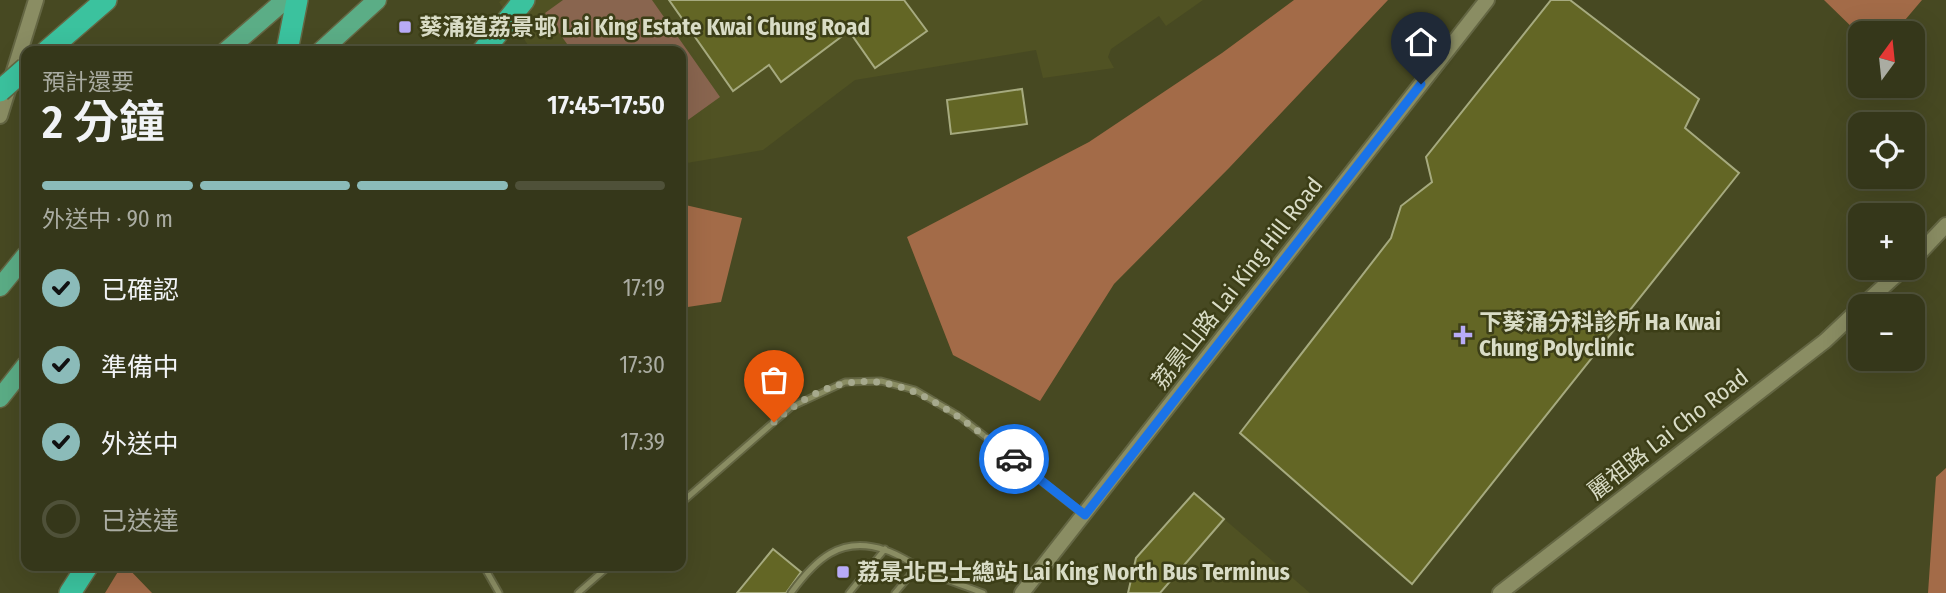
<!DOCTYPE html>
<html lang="zh-TW">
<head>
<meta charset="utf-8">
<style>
	:root { --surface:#35371a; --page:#404227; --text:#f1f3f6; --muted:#aaaca2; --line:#4f5139; --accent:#8bbbb9 }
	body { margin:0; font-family:"Fira Sans Condensed","Noto Sans TC",sans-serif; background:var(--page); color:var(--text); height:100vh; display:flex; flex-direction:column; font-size:26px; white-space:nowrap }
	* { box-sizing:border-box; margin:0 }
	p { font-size:23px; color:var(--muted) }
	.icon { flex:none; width:38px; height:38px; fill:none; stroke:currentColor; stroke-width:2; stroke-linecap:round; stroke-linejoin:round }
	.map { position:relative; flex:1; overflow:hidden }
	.side { position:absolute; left:21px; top:46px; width:665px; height:525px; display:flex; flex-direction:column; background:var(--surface); border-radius:14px; box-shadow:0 7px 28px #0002,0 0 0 2px var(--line) }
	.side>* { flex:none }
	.needle { width:46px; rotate:15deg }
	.controls { position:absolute; left:1848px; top:21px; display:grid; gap:14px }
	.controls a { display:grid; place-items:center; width:77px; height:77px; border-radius:14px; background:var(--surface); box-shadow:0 7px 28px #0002,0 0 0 2px var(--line); font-size:35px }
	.pin { position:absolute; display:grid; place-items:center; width:60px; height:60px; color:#fff; margin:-72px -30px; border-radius:50% 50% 50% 0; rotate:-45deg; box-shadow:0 0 7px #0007 }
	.pin .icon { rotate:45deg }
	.courier { position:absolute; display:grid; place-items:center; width:70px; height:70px; margin:-35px; border:5px solid #1a73e8; border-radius:50%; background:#fff; color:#222; box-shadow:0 2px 9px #0007 }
	.head em { font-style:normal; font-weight:600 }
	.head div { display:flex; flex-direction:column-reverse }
	.head { display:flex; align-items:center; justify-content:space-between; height:119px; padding:0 21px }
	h1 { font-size:46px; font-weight:600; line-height:52px }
	.bar { display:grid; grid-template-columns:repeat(4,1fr); gap:10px 7px; align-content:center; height:84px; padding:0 21px }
	.bar i { height:9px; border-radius:5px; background:var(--line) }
	.bar .on { background:var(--accent) }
	.bar p { grid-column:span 4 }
	ol { padding:0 21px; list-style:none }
	li { display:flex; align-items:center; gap:21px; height:77px }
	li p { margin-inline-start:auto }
	li .icon { padding:7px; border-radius:50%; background:var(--accent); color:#111; stroke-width:4 }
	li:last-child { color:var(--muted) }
	li i { width:38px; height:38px; border:4px solid var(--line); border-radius:50% }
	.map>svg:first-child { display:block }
</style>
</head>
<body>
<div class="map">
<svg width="1946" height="593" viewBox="0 0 1946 593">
	<rect width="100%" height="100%" fill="#474922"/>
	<path fill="#505223" d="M502,0H1203L1166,26L1159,16L1111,49L1108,57L1114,68L1043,78L1036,50L855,80L763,150L681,164V51H532L499,2Z
		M1194,493L1310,593H1128L1136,558Z"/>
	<path fill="#89654f" d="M563,0H652L720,97L681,125V51H572L545,13Z"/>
	<path fill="#a36b48" d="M1294,0H1388L1229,168L1114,284L1040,401L953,355L907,237L1089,142L1222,53Z
		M1824,0H1922L1894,33L1860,35Z
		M681,204L742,218L721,302L681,308Z
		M1946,468V593H1928L1936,477Z
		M122,565H125L152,593H105Z"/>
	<path fill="#636625" stroke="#a6aa7f" stroke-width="2" d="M669,0H904L927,31L875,68L849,31L781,82L769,65L733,91Z
		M1551,0H1570L1699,99L1685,128L1739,173L1412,584L1240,433L1391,238L1401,206L1432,182L1426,157Z
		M1022,89L1027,124L951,134L947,100Z
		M1194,493L1224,519L1160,593H1128L1136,558Z
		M773,549L801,572L786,593H737Z"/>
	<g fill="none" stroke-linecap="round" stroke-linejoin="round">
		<defs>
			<path id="lane" d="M681,503L791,407L845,382L881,381L915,390L959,416L1082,513
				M483,565L499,593
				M578,593L610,565
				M791,593C815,560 840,535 885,550C899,554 914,565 928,572C945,580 965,586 983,593
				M849,593L885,549
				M895,593L917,567"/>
			<path id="secondary" d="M0,116L36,0
				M1913,260L1946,225
				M1862,306L1904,268
				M1022,593L1487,0
				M1500,593L1825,341L1860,308"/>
			<path id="primary" d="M226,51L285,0
				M321,51L377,0
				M0,287L26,255
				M0,398L26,365"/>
			<path id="highway" d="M47,51L106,0
				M287,51L297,0
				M483,51L524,0
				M70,593L88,565"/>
		</defs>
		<use href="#lane" stroke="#646643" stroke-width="9"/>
		<use href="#secondary" stroke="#646643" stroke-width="18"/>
		<use href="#primary" stroke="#646643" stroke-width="21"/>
		<use href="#highway" stroke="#646643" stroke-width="24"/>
		<use href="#lane" stroke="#8a8d63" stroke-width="5"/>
		<use href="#secondary" stroke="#8a8d63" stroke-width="14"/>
		<use href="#primary" stroke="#5bad86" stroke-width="18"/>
		<use href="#highway" stroke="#3bc29e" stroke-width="21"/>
		<defs>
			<path id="highway-bridge" d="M0,91L26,68"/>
		</defs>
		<use href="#highway-bridge" stroke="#646643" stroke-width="24" stroke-linecap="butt"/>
		<use href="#highway-bridge" stroke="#3bc29e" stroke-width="21"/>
	</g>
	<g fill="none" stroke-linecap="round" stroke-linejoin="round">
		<path stroke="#a6a98d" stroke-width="7" stroke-dasharray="0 12.6" d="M774,422C867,341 934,396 1014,459"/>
		<path stroke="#1a73e8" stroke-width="9" d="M1014,459L1085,515L1421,84"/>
	</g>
	<g fill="#b8abf7" stroke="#3c3e17" stroke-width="2.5">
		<rect x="398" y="20" width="14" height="14" rx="3.5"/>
		<path d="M1459.5 324.5h7v7h7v7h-7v7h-7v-7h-7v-7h7z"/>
		<rect x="836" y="565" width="14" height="14" rx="3.5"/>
	</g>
	<g text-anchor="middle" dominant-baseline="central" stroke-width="5" stroke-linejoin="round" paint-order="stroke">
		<g font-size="23" font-weight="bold" fill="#d9dcc6" stroke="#3c3e17" text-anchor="start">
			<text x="419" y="27">葵涌道荔景邨 Lai King Estate Kwai Chung Road</text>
			<text x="1479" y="322">下葵涌分科診所 Ha Kwai<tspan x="1479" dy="26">Chung Polyclinic</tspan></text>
			<text x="857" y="572">荔景北巴士總站 Lai King North Bus Terminus</text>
		</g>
		<g font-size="23" fill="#d9dcc6" stroke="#3c3e17">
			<text transform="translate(1237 283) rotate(-52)">荔景山路 Lai King Hill Road</text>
			<text transform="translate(1668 434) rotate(-38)">麗祖路 Lai Cho Road</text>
		</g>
	</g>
</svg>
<div class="controls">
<a><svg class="needle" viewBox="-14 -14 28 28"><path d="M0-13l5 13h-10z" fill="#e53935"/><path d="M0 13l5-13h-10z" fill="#aaaca2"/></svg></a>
<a><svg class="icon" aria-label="locate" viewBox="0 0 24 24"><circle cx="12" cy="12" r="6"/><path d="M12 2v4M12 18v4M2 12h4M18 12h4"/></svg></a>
<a>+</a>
<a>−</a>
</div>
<div class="pin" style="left:774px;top:422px;background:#ea580c"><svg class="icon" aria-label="bag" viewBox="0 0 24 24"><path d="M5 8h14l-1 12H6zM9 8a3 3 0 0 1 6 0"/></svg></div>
<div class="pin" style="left:1421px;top:84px;background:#1f2937"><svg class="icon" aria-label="home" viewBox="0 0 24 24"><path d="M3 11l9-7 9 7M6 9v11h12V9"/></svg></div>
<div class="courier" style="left:1014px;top:459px"><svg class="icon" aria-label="car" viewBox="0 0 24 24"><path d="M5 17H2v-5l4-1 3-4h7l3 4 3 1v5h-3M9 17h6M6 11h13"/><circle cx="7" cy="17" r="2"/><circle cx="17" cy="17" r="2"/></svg></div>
<section class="side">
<div class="head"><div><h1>2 分鐘</h1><p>預計還要</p></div><em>17:45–17:50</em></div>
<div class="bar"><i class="on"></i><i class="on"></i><i class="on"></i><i></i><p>外送中 · 90 m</p></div>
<ol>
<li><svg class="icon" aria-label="check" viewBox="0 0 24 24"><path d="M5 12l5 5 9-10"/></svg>已確認<p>17:19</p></li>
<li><svg class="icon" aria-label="check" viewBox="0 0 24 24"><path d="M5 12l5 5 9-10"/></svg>準備中<p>17:30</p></li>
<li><svg class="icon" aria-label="check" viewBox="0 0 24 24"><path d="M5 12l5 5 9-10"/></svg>外送中<p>17:39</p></li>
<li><i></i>已送達</li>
</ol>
</section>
</div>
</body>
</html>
